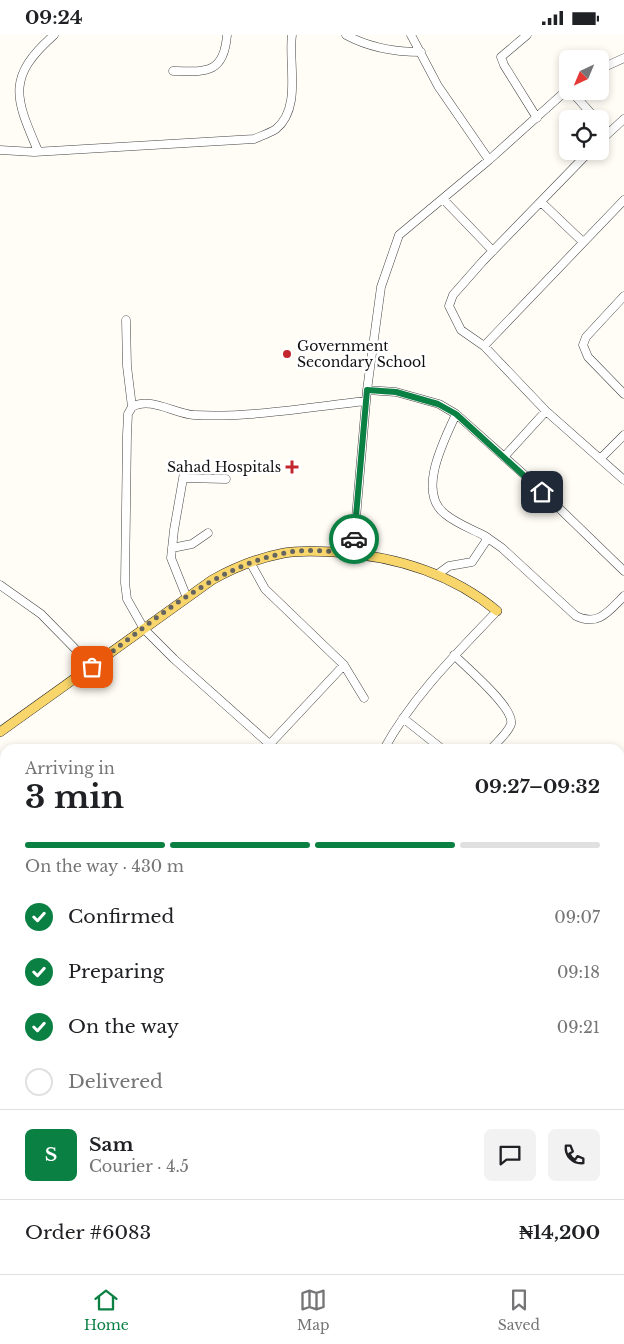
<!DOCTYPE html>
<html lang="en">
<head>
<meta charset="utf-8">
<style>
	:root { --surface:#fff; --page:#f2f2f2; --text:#202124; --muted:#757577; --line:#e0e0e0; --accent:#0b8043 }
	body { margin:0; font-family:"Libre Baskerville",serif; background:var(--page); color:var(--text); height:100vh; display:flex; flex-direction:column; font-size:19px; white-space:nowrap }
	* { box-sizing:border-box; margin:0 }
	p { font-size:16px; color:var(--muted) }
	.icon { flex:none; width:28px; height:28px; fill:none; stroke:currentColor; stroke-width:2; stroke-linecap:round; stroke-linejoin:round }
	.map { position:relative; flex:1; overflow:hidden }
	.drawer { position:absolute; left:0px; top:709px; width:625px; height:531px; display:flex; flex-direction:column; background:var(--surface); border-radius:15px 15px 0 0; box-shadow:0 2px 8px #0003 }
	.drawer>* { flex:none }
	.needle { width:32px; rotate:224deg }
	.tools { position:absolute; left:559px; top:15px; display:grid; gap:10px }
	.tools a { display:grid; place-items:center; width:50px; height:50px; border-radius:8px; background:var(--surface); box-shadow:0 2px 8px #0003; font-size:25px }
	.pin { position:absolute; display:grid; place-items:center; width:42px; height:42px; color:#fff; margin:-21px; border-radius:10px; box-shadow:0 2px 8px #0006 }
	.courier { position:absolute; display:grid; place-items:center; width:50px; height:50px; margin:-25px; border:4px solid #0b8043; border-radius:50%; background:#fff; color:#222; box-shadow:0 1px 6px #0007 }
	.summary em { font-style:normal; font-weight:700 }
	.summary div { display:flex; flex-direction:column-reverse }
	.summary { display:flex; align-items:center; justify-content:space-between; height:85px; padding:0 25px }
	h1 { font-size:32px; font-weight:700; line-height:38px }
	.bar { display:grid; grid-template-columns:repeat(4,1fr); gap:8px 5px; align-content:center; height:60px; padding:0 25px }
	.bar i { height:6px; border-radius:4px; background:var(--line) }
	.bar .selected { background:var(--accent) }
	.bar p { grid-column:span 4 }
	.line { display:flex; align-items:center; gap:12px; padding:0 25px; border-top:1px solid var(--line) }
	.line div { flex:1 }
	.round { display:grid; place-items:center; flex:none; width:52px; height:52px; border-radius:8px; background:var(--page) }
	ol { padding:0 25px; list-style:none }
	li { display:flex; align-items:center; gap:15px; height:55px }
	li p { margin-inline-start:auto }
	li .icon { padding:5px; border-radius:50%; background:var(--accent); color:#fff; stroke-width:4 }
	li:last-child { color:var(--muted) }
	li i { width:28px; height:28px; border:2px solid var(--line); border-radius:50% }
	.status { display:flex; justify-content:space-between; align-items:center; height:35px; padding:0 25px; background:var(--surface); direction:ltr }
	.status svg { height:14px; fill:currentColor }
	.tabs { display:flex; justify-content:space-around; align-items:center; height:70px; border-top:1px solid var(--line); background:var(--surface); font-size:14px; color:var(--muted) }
	.tabs a { display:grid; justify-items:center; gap:2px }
	.tabs .selected { color:var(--accent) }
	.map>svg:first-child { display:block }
</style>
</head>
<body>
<div class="status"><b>09:24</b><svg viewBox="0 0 49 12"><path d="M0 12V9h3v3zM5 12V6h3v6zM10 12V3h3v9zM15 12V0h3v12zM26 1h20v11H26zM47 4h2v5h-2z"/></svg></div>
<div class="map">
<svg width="624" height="1239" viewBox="0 0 624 1239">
	<rect width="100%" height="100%" fill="#fffdf5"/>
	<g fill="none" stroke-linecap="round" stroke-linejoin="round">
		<defs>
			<path id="minor" d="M346,0C370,13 394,17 421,17
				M411,0L438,51L489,125
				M527,0L501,22L504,30L537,83
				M600,34L624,23
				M173,36C206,37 224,39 227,0
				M571,56L596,84
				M600,88L608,97
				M600,106L624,84
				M0,115L34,117L254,104C261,101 270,98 276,94C302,73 288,28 292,0
				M38,116C16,64 5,43 54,0
				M590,116L483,226L453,260L449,271L461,295L484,311L546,376L624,445
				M443,164L493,216
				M541,167L583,207
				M624,261L586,302L583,310L588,322L624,359
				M126,285L127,331L132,372L128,379L127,400L125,548L127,564L144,594L174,624L275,714
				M484,311L624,165
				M367,355L396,357L439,369L456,379L529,444L624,536
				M132,372C150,361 175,379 194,380C249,383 311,372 366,366
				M504,422L546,376
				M601,423L624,400
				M185,432L174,495L171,523L187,563
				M183,443L226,444
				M485,501L502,513L576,581C598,592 609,576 624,561
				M172,513L192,509L208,498
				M353,518L367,355L381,252L399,200L489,125L568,54
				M250,527L265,554L344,630L364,663
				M438,539L449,531L472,527L486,506L485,501C472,494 457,489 445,479C416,457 445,404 456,379
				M0,550L41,579L92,631
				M454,620C466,632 515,673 511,689C508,698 497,707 491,714
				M403,683L442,714
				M270,709L344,630
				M384,714C413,661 456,619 497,576
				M0,728L5,735
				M620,826L624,821
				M0,828L5,825
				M0,866L5,863
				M0,875L5,885
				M0,1000H5
				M620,1200L624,1196
				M237,1235L242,1239
				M15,1239L16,1235
				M291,1239L295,1235
				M416,1239L419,1235
				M584,1239L588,1235"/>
			<path id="major" d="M0,697L212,545C235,532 258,523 284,518C300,515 318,516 334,517C394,521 450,537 497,576
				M620,1046L624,1041
				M620,1119L624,1115
				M443,1239L446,1235
				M509,1239L512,1235"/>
			<path id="highway" d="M620,1071L624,1067
				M620,1097L624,1093
				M465,1239L469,1235
				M489,1239L492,1235"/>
		</defs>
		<use href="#minor" stroke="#444" stroke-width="9"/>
		<use href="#major" stroke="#222" stroke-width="10"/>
		<use href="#highway" stroke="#222" stroke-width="12"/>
		<use href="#minor" stroke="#fff" stroke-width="8"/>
		<use href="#major" stroke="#f9d66b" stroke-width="9"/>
		<use href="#highway" stroke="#f5a25d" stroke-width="11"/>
	</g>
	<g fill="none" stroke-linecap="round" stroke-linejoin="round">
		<path stroke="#646461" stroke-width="5" stroke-dasharray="0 9" d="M92,632C151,588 212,532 285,518C307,513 331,517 353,518L354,504"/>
		<path stroke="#0b8043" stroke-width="6" d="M354,504L367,355L396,357L438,369L456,379L542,457"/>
	</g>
	<g fill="#c4262e" stroke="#fff" stroke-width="2">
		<circle cx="287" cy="319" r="5"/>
		<path d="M289.5 424.5h5v5h5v5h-5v5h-5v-5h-5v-5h5z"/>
	</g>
	<g text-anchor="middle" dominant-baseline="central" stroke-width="5" stroke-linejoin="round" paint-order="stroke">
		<g font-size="14" fill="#111" stroke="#fff" text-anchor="start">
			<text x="297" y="311">Government<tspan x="297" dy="16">Secondary School</tspan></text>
			<text x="281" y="432" text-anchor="end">Sahad Hospitals</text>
		</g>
	</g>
</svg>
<div class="tools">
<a><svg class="needle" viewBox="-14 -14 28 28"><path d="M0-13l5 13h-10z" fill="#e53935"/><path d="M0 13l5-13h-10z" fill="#757577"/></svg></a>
<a><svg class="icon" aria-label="locate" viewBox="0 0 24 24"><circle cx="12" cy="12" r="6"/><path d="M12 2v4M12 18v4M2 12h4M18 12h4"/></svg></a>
</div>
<div class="pin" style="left:92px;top:632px;background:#ea580c"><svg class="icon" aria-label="bag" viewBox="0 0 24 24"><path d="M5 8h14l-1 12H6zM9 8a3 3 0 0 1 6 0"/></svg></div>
<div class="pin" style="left:542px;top:457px;background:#1f2937"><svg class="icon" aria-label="home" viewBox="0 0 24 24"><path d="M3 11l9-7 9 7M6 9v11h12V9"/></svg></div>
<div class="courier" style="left:354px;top:504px"><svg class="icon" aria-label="car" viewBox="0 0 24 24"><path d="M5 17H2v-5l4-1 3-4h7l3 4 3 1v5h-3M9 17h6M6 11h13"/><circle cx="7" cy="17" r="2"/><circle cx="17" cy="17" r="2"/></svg></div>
<section class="drawer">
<div class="summary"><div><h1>3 min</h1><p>Arriving in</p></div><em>09:27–09:32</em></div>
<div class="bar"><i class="selected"></i><i class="selected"></i><i class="selected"></i><i></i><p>On the way · 430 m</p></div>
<ol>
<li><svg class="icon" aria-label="check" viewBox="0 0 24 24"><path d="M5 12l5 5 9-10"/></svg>Confirmed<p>09:07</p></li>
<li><svg class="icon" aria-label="check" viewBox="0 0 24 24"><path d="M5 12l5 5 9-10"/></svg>Preparing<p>09:18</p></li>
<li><svg class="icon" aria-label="check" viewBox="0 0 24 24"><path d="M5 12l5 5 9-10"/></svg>On the way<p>09:21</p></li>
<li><i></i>Delivered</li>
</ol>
<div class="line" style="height:90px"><b class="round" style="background:var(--accent);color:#fff">S</b><div><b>Sam</b><p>Courier · 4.5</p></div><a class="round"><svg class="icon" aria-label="chat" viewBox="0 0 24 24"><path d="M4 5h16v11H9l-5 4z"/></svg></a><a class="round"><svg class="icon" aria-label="phone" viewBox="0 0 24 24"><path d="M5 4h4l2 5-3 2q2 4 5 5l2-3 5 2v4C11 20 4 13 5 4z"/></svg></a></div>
<div class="line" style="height:65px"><div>Order #6083</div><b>₦14,200</b></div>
</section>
</div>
<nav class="tabs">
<a class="selected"><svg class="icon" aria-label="home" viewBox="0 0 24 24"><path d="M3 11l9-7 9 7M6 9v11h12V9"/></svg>Home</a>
<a><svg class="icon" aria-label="map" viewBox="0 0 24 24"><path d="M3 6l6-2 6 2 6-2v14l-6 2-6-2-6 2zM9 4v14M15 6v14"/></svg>Map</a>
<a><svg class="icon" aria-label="saved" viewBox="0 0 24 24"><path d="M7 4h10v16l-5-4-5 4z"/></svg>Saved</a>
</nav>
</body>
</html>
